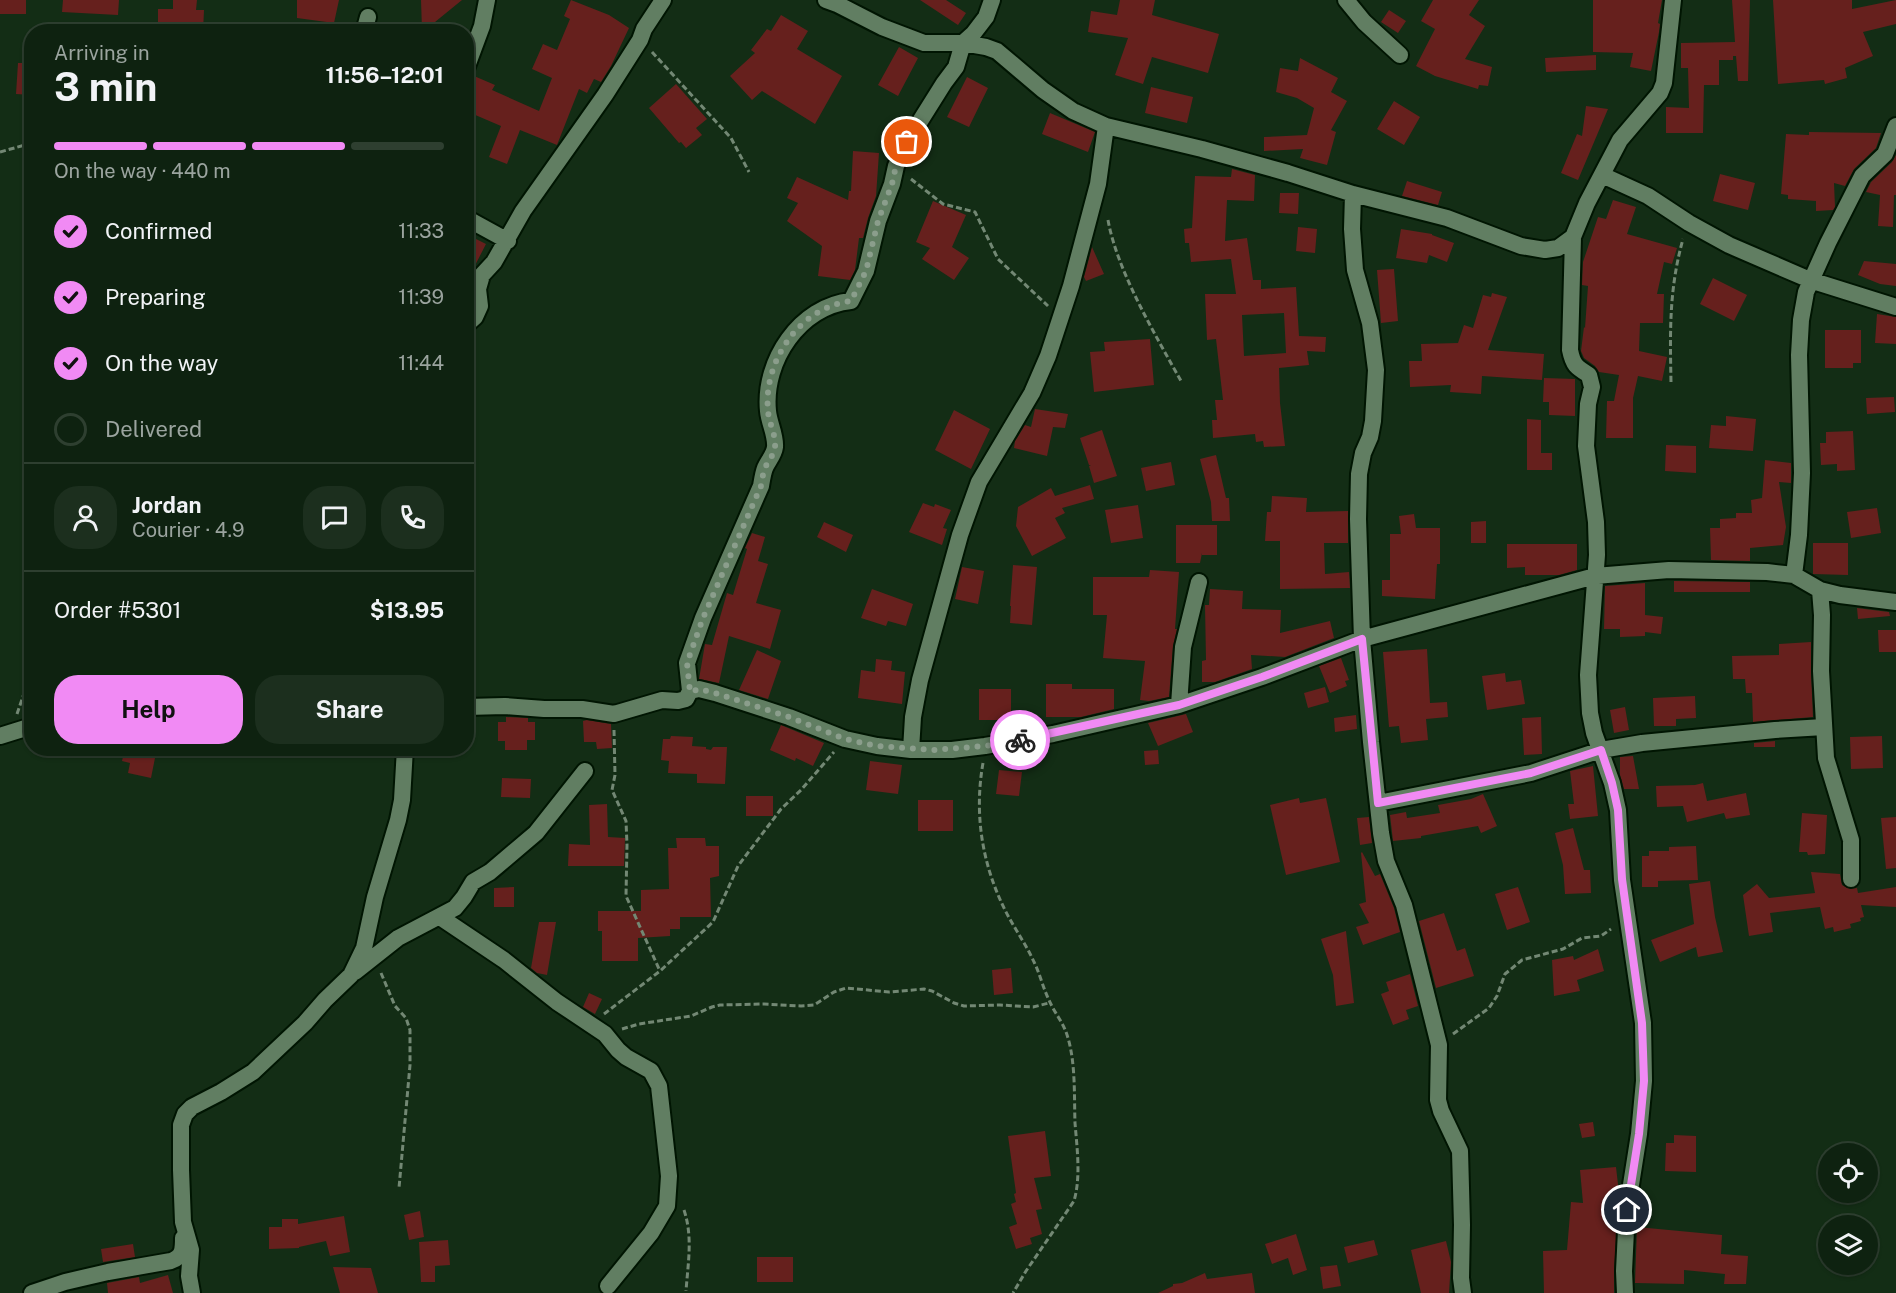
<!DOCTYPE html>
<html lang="en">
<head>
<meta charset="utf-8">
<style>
	:root { --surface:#0e2210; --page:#1c2f1e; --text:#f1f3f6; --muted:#9ba49f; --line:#2e3f30; --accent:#f18af4 }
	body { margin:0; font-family:"Public Sans",sans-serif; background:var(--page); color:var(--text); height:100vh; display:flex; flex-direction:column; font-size:22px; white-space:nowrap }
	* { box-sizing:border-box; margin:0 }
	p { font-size:20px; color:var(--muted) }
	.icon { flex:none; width:33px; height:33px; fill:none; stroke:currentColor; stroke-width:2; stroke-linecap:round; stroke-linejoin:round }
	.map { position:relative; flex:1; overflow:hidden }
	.panel { position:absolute; left:24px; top:24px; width:450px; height:732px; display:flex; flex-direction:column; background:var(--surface); border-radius:24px; box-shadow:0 2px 4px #0004,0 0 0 2px var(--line) }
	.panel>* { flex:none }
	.tools { position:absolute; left:1818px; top:1143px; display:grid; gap:12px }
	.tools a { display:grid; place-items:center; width:60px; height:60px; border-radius:50%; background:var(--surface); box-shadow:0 2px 4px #0004,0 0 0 2px var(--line); font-size:30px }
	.pin { position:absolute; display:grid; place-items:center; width:51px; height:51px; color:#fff; margin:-26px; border:3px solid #fff; border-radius:50%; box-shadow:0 2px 6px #0007 }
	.courier { position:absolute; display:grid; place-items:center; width:60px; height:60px; margin:-30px; border:4px solid #f18af4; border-radius:50%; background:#fff; color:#222; box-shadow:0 2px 8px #0007 }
	.headline em { font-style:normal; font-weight:700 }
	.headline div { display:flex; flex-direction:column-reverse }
	.headline { display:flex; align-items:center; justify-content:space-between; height:102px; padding:0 30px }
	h1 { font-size:39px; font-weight:700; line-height:45px }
	.bar { display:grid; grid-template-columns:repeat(4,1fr); gap:9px 6px; align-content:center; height:72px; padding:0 30px }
	.bar i { height:8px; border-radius:4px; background:var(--line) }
	.bar .active { background:var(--accent) }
	.bar p { grid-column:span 4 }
	.line { display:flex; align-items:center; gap:15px; padding:0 30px; border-top:2px solid var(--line) }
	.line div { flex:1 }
	.round { display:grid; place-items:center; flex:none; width:63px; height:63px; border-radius:24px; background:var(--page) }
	ol { padding:0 30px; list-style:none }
	li { display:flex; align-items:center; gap:18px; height:66px }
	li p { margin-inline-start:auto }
	li .icon { padding:6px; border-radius:50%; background:var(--accent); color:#111; stroke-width:4 }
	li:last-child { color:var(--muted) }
	li i { width:33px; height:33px; border:3px solid var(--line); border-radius:50% }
	.action { display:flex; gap:12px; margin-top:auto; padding:12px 30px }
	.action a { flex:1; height:69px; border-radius:24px; background:var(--accent); color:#111; font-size:24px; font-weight:700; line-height:69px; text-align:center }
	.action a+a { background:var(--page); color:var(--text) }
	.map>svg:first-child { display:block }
</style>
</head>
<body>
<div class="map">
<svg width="1896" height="1293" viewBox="0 0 1896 1293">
	<rect width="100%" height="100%" fill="#132d15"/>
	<path fill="#66201d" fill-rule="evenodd" d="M0,0H26V14H0Z
		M63,0H119L118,15L62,12Z
		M173,0H197L196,10H204L203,32H158V9H173Z
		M297,0H339L334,23L297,18Z
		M421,0H462L435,22V30H422Z
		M571,0L609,15L629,28L611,66L601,82L594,79L587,93L579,89L557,145L520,130L507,164L489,157L501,126L466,111V87L470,78L474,76L495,85L492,90L539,111L552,78L532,69L543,44L557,50L570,19L564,16Z
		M920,0H946L966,13L958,25Z
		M1120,0H1155L1152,15L1219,34L1208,73L1152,57L1143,84L1115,75L1128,38L1088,32L1091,11L1117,15Z
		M1433,0H1479L1469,15L1485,26L1465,59L1492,67L1488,86L1479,85L1478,89L1435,76L1416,66L1435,29L1421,21Z
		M1593,0H1662L1658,23L1660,24L1659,32L1651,71L1630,67L1633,53L1593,52Z
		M1732,0H1750L1748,81H1738L1736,56H1733V60H1719V85H1704L1703,133H1666V107L1689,108L1688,68H1681V43L1735,42Z
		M1773,0H1852V9L1896,0V24L1863,32L1873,56L1845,68L1847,78L1825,84L1824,80L1778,84Z
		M1389,10L1406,21L1398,33L1381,22Z
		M781,15L808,31L797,49L842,76L815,124L762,91L752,100L730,76L755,53L751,50L767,29L771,31Z
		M899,47L918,58L898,96L878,85Z
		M1596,55V70L1546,72L1545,58Z
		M1300,58L1338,78L1331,92L1347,101L1331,130L1336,132L1327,165L1300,158L1303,149L1264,151V137L1307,135L1314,108L1297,98L1276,92L1280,68L1298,71Z
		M18,63H32V95L16,94Z
		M967,77L988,88L969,127L947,117Z
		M676,84L707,119L696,128L702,135L686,148L681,142L679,143L649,108Z
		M1151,87L1193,97L1187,123L1145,113Z
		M1394,101L1420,117L1404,145L1377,129Z
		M1586,106L1608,109L1578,180L1561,173L1577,134L1582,136Z
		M1050,113L1095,132L1088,152L1042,134Z
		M1809,132L1881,133L1876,148L1854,169L1845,186L1834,183L1835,207L1833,210L1816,211V201L1788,199V195L1781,194L1786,134L1809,135Z
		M853,151L879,153L876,196L868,218L863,238H859L855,270L850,280L818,276L822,246L787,221L798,203L787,198L797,177L848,200L849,191H851Z
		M1896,155V195H1894L1893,227L1878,226L1880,195L1866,192L1871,182L1892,162Z
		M1232,169L1255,175L1254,201L1227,200L1225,241L1247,238L1253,280H1261V289L1296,287L1299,336L1326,337L1325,352L1307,351L1309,365L1279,368L1280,403L1285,446L1264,447L1263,441L1256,442L1255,434L1213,438L1212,420H1217L1215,400H1223L1216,339L1207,340L1205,294H1236L1231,259L1191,262L1189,243H1185L1184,229L1192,228L1195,176L1231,177ZM1284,313L1286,353L1244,356L1242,315Z
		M1720,174L1755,183L1748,210L1713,201Z
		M1407,181L1442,192L1438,205L1402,196Z
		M1280,193H1299L1298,214L1279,213Z
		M1613,200L1636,207L1627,234L1677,248L1672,264L1664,262L1657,294H1664L1663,323H1640L1639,351L1667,357L1662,381L1638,376L1633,398V438H1606L1607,401H1614L1619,375L1599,372L1595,366L1584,358L1581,351L1584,327L1585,328L1588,286L1582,285L1583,262L1598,217L1606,219Z
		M933,201L966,215L952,247L969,258L954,280L922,259L930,248L916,242Z
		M1298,227L1317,229L1315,253L1296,251Z
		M1401,229L1432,234V235L1454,243L1447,262L1429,255L1427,263L1396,258Z
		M466,234L486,244L466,283Z
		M1092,247L1104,274L1086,281L1084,277Z
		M1864,261L1896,264V286L1880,284L1858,275Z
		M1394,269L1398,321L1381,323L1377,270Z
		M1713,278L1747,295L1734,321L1700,304Z
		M1492,293L1507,297L1488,350L1544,354L1542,380L1482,376L1481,394L1450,392L1451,385L1410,387L1409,361H1422L1421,344L1458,343L1464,325L1473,328L1483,295L1491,297Z
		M1877,314L1896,317V344L1875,343Z
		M1825,330H1861V363H1853V368H1825Z
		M1150,339L1154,385L1094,392L1090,352L1105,351L1104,342Z
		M1544,378L1575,379V416L1549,415V402H1543Z
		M1894,397L1895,412L1867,414L1866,398Z
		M1035,409L1068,414L1065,428L1053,427L1047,456L1014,448L1015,441L1025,425L1031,427Z
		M954,410L990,429L971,469L935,450Z
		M1726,416L1756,419L1753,451L1709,448L1711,425L1726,426Z
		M1527,419L1541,420V453H1552V470H1527Z
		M1102,430L1117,476L1094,483L1089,466L1091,465H1089L1080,438Z
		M1853,431L1855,470L1837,471V464L1821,465L1820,443H1826V432Z
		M1666,445L1696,446V473L1665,471Z
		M1216,455L1226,498H1229L1230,521H1212L1211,502L1200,459Z
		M1765,460L1791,463V483L1779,482L1786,527L1783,545L1750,548V561L1711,560L1710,528H1720V519L1736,518V513H1752L1751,500L1762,498Z
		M1171,462L1175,485L1146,491L1141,468Z
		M1090,485L1094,499L1062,508L1065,513L1055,518L1066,538L1032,556L1016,526L1018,507L1051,488L1055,496Z
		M1272,496L1307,498L1306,512L1348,511V543H1324L1325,574L1349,572L1350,588L1280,589V541H1265L1267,512H1271Z
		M923,503L934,507L935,504L951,510L943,528L947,529L942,545L909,532Z
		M1138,505L1143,538L1111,543L1105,510Z
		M1877,508L1881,533L1851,538L1847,512Z
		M1414,514L1416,528H1440V564H1437L1435,599L1382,596V580H1390V534H1401L1399,516Z
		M1486,521V543H1471V522Z
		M824,522L853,535L846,552L817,537Z
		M1176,525H1217V555H1202V553L1200,563H1176Z
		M752,533L765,537L758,561L768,564L756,603L781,610L770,649L729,636L719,683L699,679L705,644L712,645L727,593L733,595L747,549L745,548Z
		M1813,543H1848V575L1813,574Z
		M1507,544H1577V570L1559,575H1525V567L1507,568Z
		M1013,565L1037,567L1032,625L1010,623L1011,606H1010Z
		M962,567L984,571L978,604L955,599Z
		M1150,570L1179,572L1175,629H1177L1173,646L1169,697L1149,701L1140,700L1145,661L1103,658L1107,615H1093V577H1149Z
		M1674,581L1750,582V592H1674Z
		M1645,583V615L1663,617L1661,634L1645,632V636L1620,637V629H1604L1605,586Z
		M872,589L913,604L906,626L888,621L886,626L861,618Z
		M1210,589L1243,591L1242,609L1281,610L1280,633L1330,621L1334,638L1285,657L1251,655L1252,669L1215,682H1202V661L1206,660L1205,605H1209Z
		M1857,608L1889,612L1890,616L1858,619Z
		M1878,630H1896V652H1879Z
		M1811,642V672L1813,717L1753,722L1752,693H1746L1745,679H1733L1732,656L1779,655V644Z
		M1427,649L1430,703L1447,702L1448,717L1426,719L1428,740L1401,743L1399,726L1389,727L1383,652Z
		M757,650L781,661L768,699L739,690Z
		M1341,658L1349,680L1345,681L1347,686L1330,693L1319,666Z
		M876,659L892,661L891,670L905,672L902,704L858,698L861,670L875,672Z
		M1505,673L1506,682L1521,680L1525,704L1487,710L1482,676Z
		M1046,684H1072V689H1114V709L1081,717H1046Z
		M1325,687L1329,702L1308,708L1304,693Z
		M979,689H1011V720H979Z
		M1695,696L1696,718L1676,719V726H1654L1653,698Z
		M1625,707L1629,730L1614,733L1610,710Z
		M1186,714L1193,732L1158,746L1148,723Z
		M1356,715L1357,729L1335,732L1334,718Z
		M506,717L528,718V722H535V740H527V750H505V741H498V722H506Z
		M1541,717L1542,754L1524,755L1522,718Z
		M587,720L611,724L612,748L597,749L596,742H584L583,721Z
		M781,725L824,743L813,766L796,758L795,761L770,750Z
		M671,736L693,737L692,746L706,747V749L711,750L713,747H727L725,784L697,783V774L668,773L669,761L661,760L663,739H670Z
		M1882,736L1883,768L1851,769L1850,737Z
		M1775,741V747H1754V743Z
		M125,748H157L151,778L128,773L130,763L122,761Z
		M1158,750L1159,764L1145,765L1144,751Z
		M1633,756L1639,789H1624L1620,775V757Z
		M870,761L902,765L898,794L866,790Z
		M1593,766L1598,816L1570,819L1568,804H1574L1570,771Z
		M999,770L1022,772L1019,796L996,794Z
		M502,778L531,779L530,798L501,797Z
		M1703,783L1707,801L1746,793L1750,815L1726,819L1724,813L1687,822L1683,806L1657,807L1656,786L1695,785Z
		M1483,794L1497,826L1481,833L1478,826L1421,836V838L1393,841L1390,815L1406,812L1407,818L1440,813L1438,805L1471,799Z
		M746,796H773V816H746Z
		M1299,798L1300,803L1326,798L1340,862L1286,875L1270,805Z
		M918,800H953V831H918Z
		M607,804L608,837L625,838L624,866H568L569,844L590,845L589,805Z
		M1802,813L1827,815L1825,854L1808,855L1807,852H1799Z
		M1369,817L1372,843L1360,845L1357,818Z
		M1896,817V868L1886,869L1881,818Z
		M1573,828L1584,870H1590L1591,893L1565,894L1563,865L1555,833Z
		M676,838H705L706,846H719V876L710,878L711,917H680V929H670V936L638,938V961H602V931H598V911H641V890L669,889L668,848H677Z
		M1696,846L1698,880L1658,881V887H1642V856H1649V851H1669V847Z
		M1362,852L1375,876L1380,874L1394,908L1400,932L1363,945L1356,927L1369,923L1359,904L1366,902L1361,853Z
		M1811,872L1840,874L1842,885L1850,889L1857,888L1858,893L1896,887V907L1861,905L1864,917L1860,918L1861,921L1850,924L1851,928L1834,932L1833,927L1825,929L1820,907L1770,913L1773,932L1749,936L1743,895L1757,884L1769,898L1815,893Z
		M1710,881L1715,917L1723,952L1698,957L1696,947L1660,962L1651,940L1694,924L1689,884Z
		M514,887V907H494V888Z
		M1518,887L1530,922L1507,930L1495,894Z
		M1444,913L1457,951L1465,948L1474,976L1436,988L1419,921Z
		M539,922H556L547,975L537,973L531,968Z
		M1346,931L1354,1003L1336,1006L1333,975L1321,939Z
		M1598,949L1604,971L1577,980L1580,991L1554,996L1552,960L1573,956L1574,960Z
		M1011,968L1013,993L994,995L992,970Z
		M1410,974L1418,1006L1406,1010L1409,1019L1393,1025L1381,994L1389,991L1386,982Z
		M589,993L602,999L595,1014L583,1007Z
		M1593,1122L1595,1136L1582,1138L1579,1124Z
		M1045,1131L1051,1176L1034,1178L1042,1209L1036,1210L1042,1234L1030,1238L1032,1244L1016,1249L1009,1227L1017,1224L1011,1204L1016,1202L1014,1194L1016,1193L1008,1136Z
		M1674,1135L1696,1136V1172L1665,1171L1666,1143H1674Z
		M1616,1167L1619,1193L1614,1271V1293H1544L1543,1251L1567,1250L1571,1202L1583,1203L1580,1170Z
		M420,1211L424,1237L409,1240L404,1215Z
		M344,1216L350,1252L330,1256L326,1241L299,1247V1248L269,1249V1227H282V1219H298V1224Z
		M1637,1227L1722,1235L1721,1254L1748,1256L1746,1284H1724L1725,1274L1684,1270V1284L1635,1283Z
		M1296,1234L1307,1270L1293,1275L1288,1258L1272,1264L1265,1244Z
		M448,1240L450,1265L435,1266V1282H421L419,1242Z
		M1374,1240L1378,1255L1348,1263L1344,1247Z
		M1446,1241L1451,1262L1449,1293H1421L1411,1250Z
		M133,1244L135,1257L103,1262L101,1249Z
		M757,1257H793V1282H757Z
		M1337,1265L1341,1286L1323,1289L1320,1267Z
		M333,1267L371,1268L378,1293H340Z
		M1205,1273L1207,1279L1252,1273L1255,1293H1158L1173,1286V1284L1182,1283Z
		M168,1275L173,1293H108L107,1283L139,1277L140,1283Z"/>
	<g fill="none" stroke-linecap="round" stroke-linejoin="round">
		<defs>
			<path id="minor" d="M826,0L837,4L882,27L924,43H963L986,47L997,51L1043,90L1073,111L1106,126L1202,149L1288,173L1353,194L1447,218L1521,246L1545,250L1558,248L1573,237L1587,203L1620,140L1660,93L1664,83L1673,0
				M1346,0L1364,22L1400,55
				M364,32L368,17
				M466,69L482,26L487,0
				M1602,175L1648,196L1689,223L1729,245L1810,280L1896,307
				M1353,194L1352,229L1355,270L1370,323L1376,370L1373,421L1370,437L1363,453L1359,474L1358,519L1362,639L1371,742L1381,833L1386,861L1404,905L1439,1045L1438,1100L1441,1111L1460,1151L1462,1225L1461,1278L1463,1293
				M466,218L508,241
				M1573,237L1570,350C1573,365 1576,367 1589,375L1592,387L1588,404L1586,446L1596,522L1597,555L1588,675L1590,713L1594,733L1612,783L1618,810L1622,880L1643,1023L1644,1081L1639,1134L1627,1210L1624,1271L1625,1293
				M466,325L475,317L480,306L478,289L482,275L494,262L523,211L605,95L640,40L644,29L663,0
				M1794,575L1799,535L1802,473L1799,355L1801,320L1806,292L1828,243L1862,176L1885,154L1896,126
				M1820,590L1822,615L1821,671L1826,758L1851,840V879
				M690,691L699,689L715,693L789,717L845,739L877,746L911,750H952L985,746L1053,734L1179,705L1262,677L1362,639L1595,576L1669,570L1767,572L1794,575L1820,590L1840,595L1896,602
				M1179,705L1183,647L1199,582
				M466,707L505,706L544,709H582L614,714L662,700L678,701L686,699L690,691L687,663L703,618L761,486C762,480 763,473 765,468C768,461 774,455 775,447C776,435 769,423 768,411C763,361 800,306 851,301L866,271L878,221L892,184L896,166L907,142L944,83L956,67L963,43L973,34L986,17L992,0
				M0,736L32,726
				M911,750L913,717L920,680L960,535L979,482L1032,393L1048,356L1071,286L1098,184L1106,126
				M1378,803L1531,773L1601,750L1642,743L1775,730L1824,727
				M440,917L504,960L557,1002L605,1034L618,1050L626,1057L651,1071L659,1086L669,1176L667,1206L651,1233L608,1286
				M355,972L398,938L455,908L464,897L473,882L490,872L536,833L585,771
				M32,1293L65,1282L108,1272L171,1261C183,1257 183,1249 183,1238
				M192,1293L189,1276L191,1250L183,1222L181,1170V1125L185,1114L192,1107L221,1092L253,1072L305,1023L325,1000L351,975L364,948L375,897L398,820L402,800L405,748"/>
		</defs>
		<use href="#minor" stroke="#001502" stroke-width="20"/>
		<path stroke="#738874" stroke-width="3" stroke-dasharray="6 3" stroke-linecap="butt" d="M652,52L731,138L749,172
			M0,152L32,143
			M911,179L943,204L975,212L998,259L1048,306
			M1108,220C1117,271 1156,336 1181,381
			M1671,382C1670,331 1669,289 1683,239
			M17,714L32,670
			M614,730L615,775L612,790L626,821L627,845L626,896L660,971
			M983,763C974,814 982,864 1005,910C1014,928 1026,944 1034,962C1040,974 1043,988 1049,1000C1054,1012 1062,1021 1066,1032C1076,1059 1074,1095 1075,1123C1077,1148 1081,1177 1074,1201L1026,1271L1013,1293
			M381,973L395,1006L406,1018L410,1030V1065L399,1188
			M604,1014L660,971L713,922L738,866L781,809L801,790L834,752
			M622,1029L639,1024L691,1016L712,1007L720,1005L764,1004L801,1006L814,1005L834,992L846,988L889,992L924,989L932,991L954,1003L964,1006L1000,1005L1033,1007L1049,1003
			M1453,1034L1489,1008L1497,996L1505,974L1522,960L1563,949L1582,938L1601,936L1611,929
			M684,1210C693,1237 688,1263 686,1291"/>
		<use href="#minor" stroke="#617e62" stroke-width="16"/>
	</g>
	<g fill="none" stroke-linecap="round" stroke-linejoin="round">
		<path stroke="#8b9e8c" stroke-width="6" stroke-dasharray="0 10.8" d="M907,142L896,166L892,184L878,221L866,271L851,301C800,307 763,361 768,411C769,423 776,435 775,447C774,455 768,461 765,468C763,473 762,480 761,486L703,618L687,663L690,692L699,689L715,693L789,717L845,739L877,746L934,750L985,746L1020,740"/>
		<path stroke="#f18af4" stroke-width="8" d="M1020,740L1179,705L1262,677L1362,639L1378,803L1531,773L1601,750L1612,783L1618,810L1622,879L1642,1023L1644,1081L1639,1134L1627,1210"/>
	</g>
</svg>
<div class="tools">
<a><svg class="icon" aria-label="locate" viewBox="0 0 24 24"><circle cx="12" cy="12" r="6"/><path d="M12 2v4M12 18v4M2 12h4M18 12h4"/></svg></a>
<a><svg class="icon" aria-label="layers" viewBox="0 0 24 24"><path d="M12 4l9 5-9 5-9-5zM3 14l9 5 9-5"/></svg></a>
</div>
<div class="pin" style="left:907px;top:142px;background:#ea580c"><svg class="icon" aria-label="bag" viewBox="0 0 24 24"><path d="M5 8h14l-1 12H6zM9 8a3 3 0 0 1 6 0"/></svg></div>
<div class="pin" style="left:1627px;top:1210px;background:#1f2937"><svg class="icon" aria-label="home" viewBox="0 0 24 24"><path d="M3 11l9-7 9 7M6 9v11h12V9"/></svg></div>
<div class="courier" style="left:1020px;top:740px"><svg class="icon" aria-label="bike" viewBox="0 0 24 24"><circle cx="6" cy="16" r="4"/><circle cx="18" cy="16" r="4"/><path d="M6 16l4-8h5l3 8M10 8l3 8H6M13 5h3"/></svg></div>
<section class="panel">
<div class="headline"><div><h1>3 min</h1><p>Arriving in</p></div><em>11:56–12:01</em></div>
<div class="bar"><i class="active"></i><i class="active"></i><i class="active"></i><i></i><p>On the way · 440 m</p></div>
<ol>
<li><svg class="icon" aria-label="check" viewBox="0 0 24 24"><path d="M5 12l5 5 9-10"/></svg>Confirmed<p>11:33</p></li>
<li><svg class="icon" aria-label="check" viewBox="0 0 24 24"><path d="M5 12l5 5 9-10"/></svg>Preparing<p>11:39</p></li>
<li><svg class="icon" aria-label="check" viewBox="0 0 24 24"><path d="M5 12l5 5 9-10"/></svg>On the way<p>11:44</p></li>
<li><i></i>Delivered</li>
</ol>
<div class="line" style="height:108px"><a class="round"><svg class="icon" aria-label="person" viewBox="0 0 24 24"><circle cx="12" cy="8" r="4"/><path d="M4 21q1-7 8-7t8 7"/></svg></a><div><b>Jordan</b><p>Courier · 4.9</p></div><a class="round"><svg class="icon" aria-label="chat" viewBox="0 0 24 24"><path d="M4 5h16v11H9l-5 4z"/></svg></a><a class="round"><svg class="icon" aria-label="phone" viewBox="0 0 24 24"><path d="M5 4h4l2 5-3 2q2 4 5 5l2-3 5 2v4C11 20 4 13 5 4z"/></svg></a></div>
<div class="line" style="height:78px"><div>Order #5301</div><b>$13.95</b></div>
<div class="action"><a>Help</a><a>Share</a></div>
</section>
</div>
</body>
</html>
